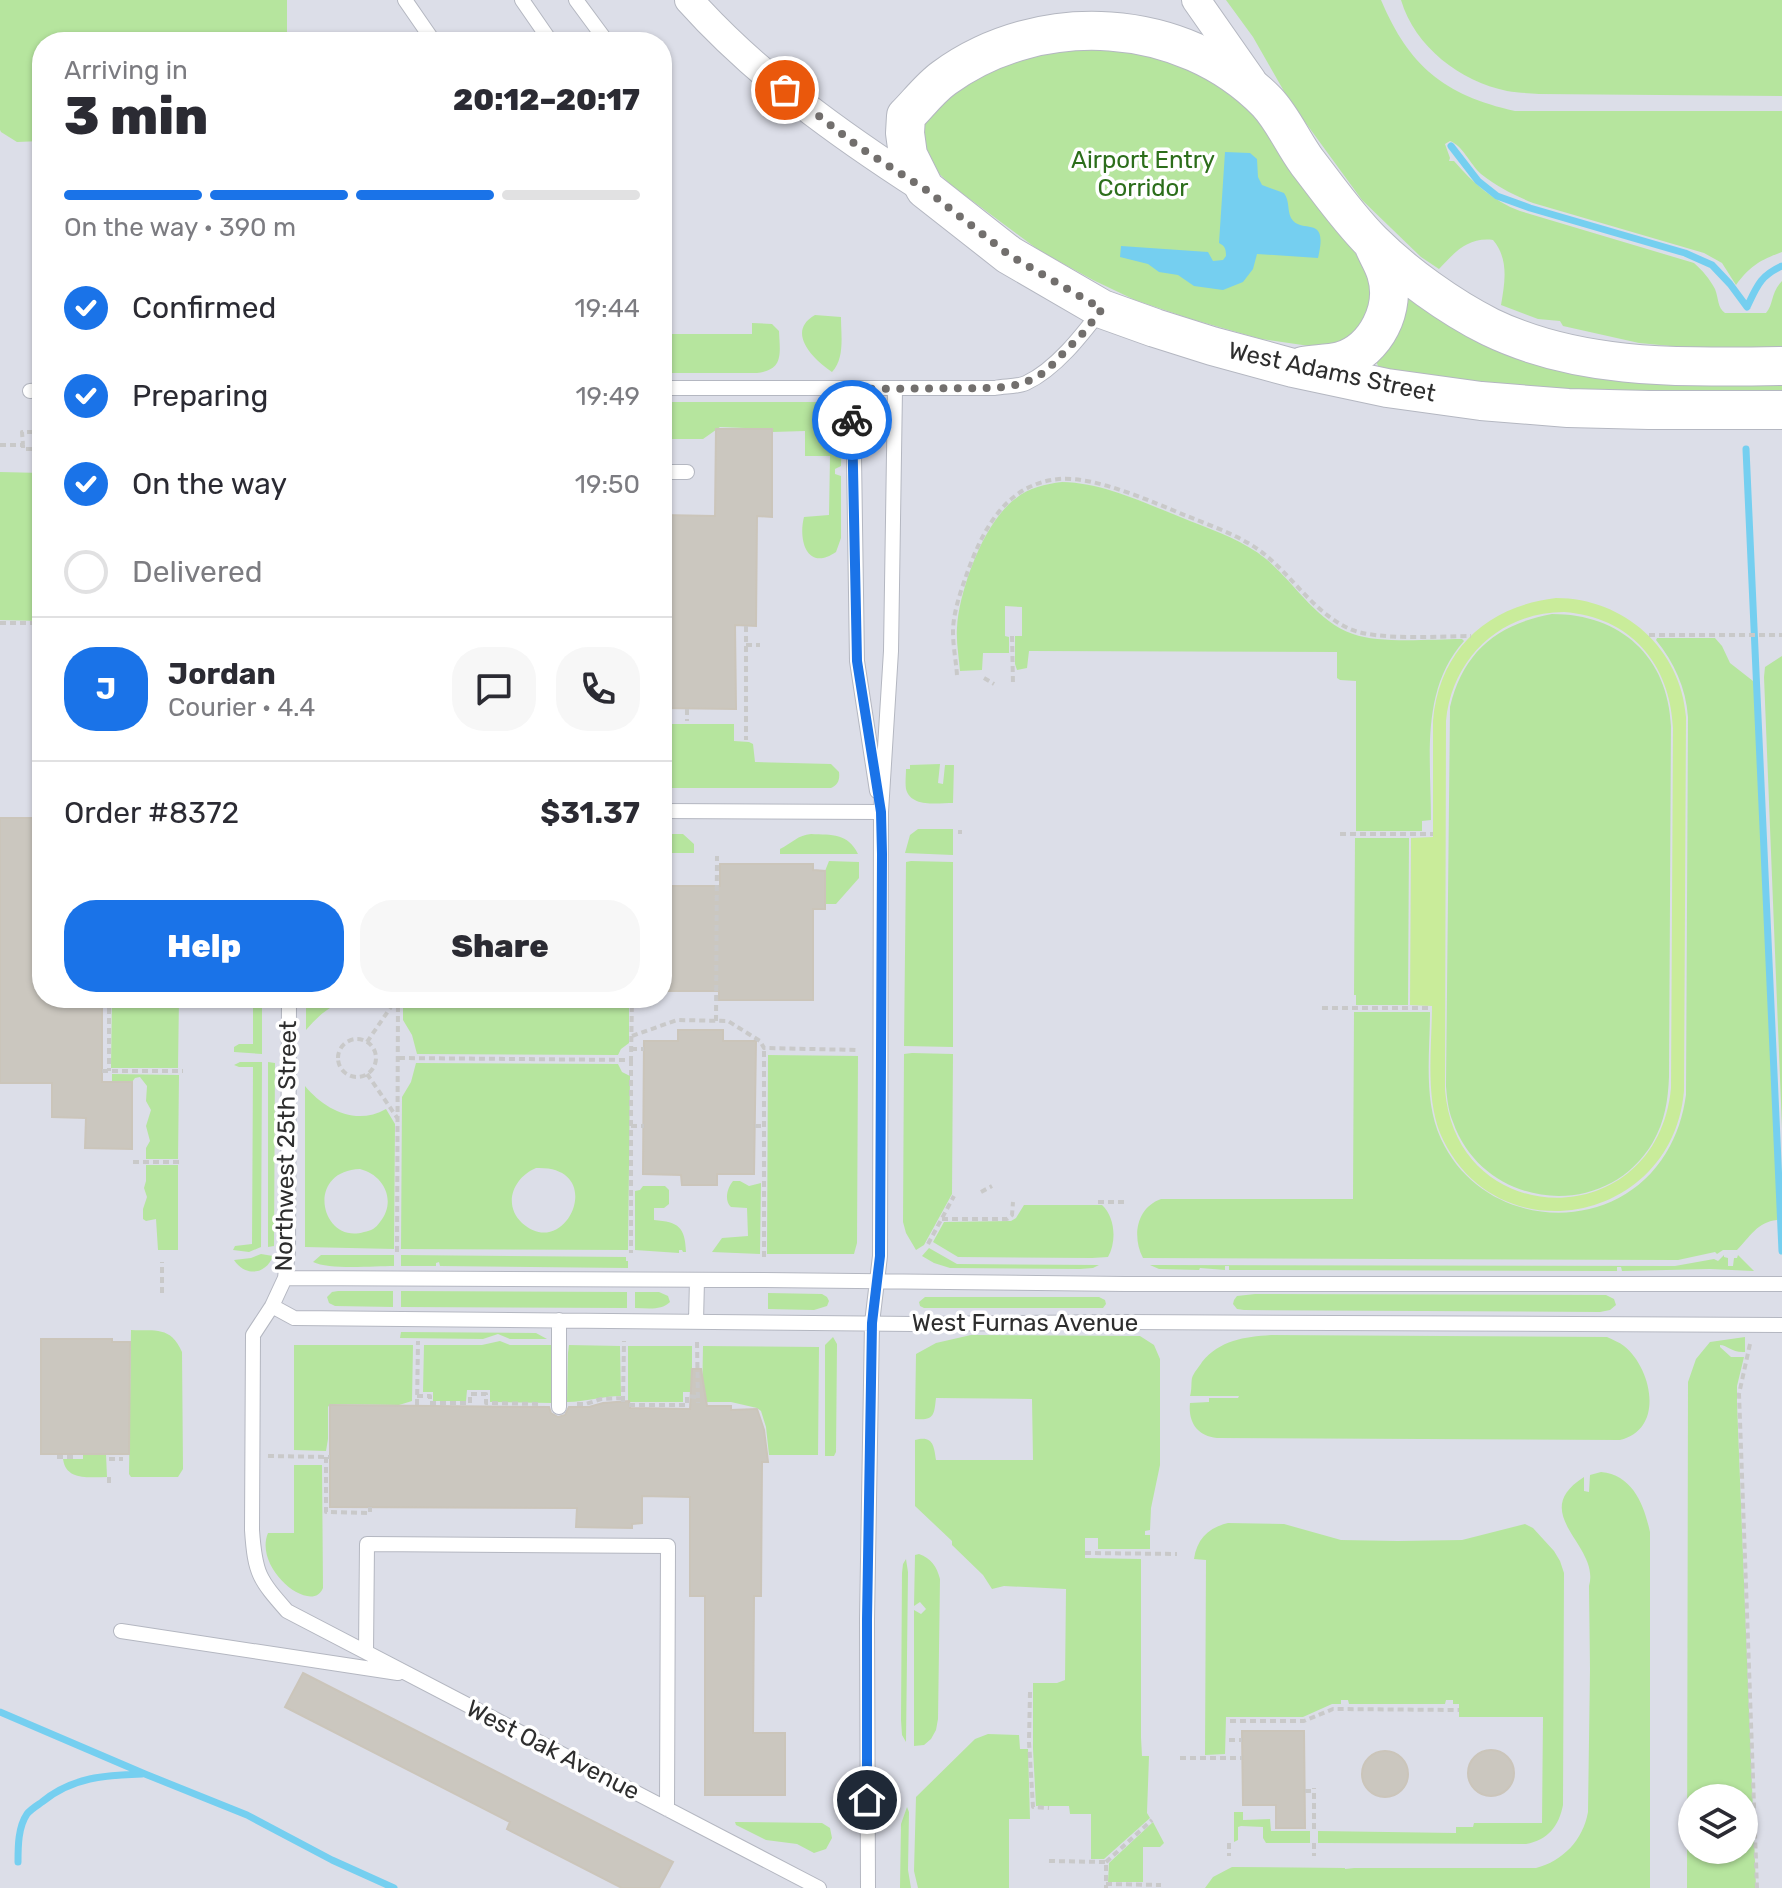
<!DOCTYPE html>
<html lang="en">
<head>
<meta charset="utf-8">
<style>
	:root { --surface:#fff; --page:#f7f7f7; --text:#2b2b33; --muted:#7c7c81; --line:#e1e1e2; --accent:#1a73e8 }
	body { margin:0; font-family:Rubik,sans-serif; background:var(--page); color:var(--text); height:100vh; display:flex; flex-direction:column; font-size:30px; white-space:nowrap }
	* { box-sizing:border-box; margin:0 }
	p { font-size:26px; color:var(--muted) }
	.icon { flex:none; width:44px; height:44px; fill:none; stroke:currentColor; stroke-width:2; stroke-linecap:round; stroke-linejoin:round }
	.map { position:relative; flex:1; overflow:hidden }
	.panel { position:absolute; left:32px; top:32px; width:640px; height:976px; display:flex; flex-direction:column; background:var(--surface); border-radius:32px; box-shadow:0 2px 6px #0004 }
	.panel>* { flex:none }
	.controls { position:absolute; left:1678px; top:1784px; display:grid; gap:16px }
	.controls a { display:grid; place-items:center; width:80px; height:80px; border-radius:50%; background:var(--surface); box-shadow:0 2px 6px #0004; font-size:40px }
	.pin { position:absolute; display:grid; place-items:center; width:68px; height:68px; color:#fff; margin:-34px; border:4px solid #fff; border-radius:50%; box-shadow:0 2px 8px #0007 }
	.courier { position:absolute; display:grid; place-items:center; width:80px; height:80px; margin:-40px; border:6px solid #1a73e8; border-radius:50%; background:#fff; color:#222; box-shadow:0 2px 10px #0007 }
	.summary em { font-style:normal; font-weight:800 }
	.summary div { display:flex; flex-direction:column-reverse }
	.summary { display:flex; align-items:center; justify-content:space-between; height:136px; padding:0 32px }
	h1 { font-size:52px; font-weight:800; line-height:60px }
	.bar { display:grid; grid-template-columns:repeat(4,1fr); gap:12px 8px; align-content:center; height:96px; padding:0 32px }
	.bar i { height:10px; border-radius:6px; background:var(--line) }
	.bar .active { background:var(--accent) }
	.bar p { grid-column:span 4 }
	.line { display:flex; align-items:center; gap:20px; padding:0 32px; border-top:2px solid var(--line) }
	.line div { flex:1 }
	.round { display:grid; place-items:center; flex:none; width:84px; height:84px; border-radius:32px; background:var(--page) }
	ol { padding:0 32px; list-style:none }
	li { display:flex; align-items:center; gap:24px; height:88px }
	li p { margin-inline-start:auto }
	li .icon { padding:8px; border-radius:50%; background:var(--accent); color:#fff; stroke-width:4 }
	li:last-child { color:var(--muted) }
	li i { width:44px; height:44px; border:4px solid var(--line); border-radius:50% }
	.cta { display:flex; gap:16px; margin-top:auto; padding:16px 32px }
	.cta a { flex:1; height:92px; border-radius:32px; background:var(--accent); color:#fff; font-size:32px; font-weight:800; line-height:92px; text-align:center }
	.cta a+a { background:var(--page); color:var(--text) }
	.map>svg:first-child { display:block }
</style>
</head>
<body>
<div class="map">
<svg width="1782" height="1888" viewBox="0 0 1782 1888">
	<rect width="100%" height="100%" fill="#efe9e1"/>
	<path fill="#dcdee8" fill-rule="evenodd" d="M0,0H1782V1888H0ZM42,42H662V998H42ZM1692,1798H1744V1850H1692Z"/>
	<path fill="#b6e59e" fill-rule="evenodd" d="M0,0H287V42H42V141L17,142L1,132L0,130Z
		M1226,0H1381C1409,66 1444,95 1515,111H1782V252C1760,260 1750,266 1736,285L1722,263L1704,253L1533,203C1514,195 1497,187 1481,174C1470,164 1463,146 1450,141L1445,144L1450,158L1449,161H1454C1473,183 1493,201 1520,211L1694,263C1703,271 1709,278 1715,289C1719,299 1717,307 1725,313H1766C1774,304 1770,294 1782,281V347H1681L1639,343L1563,326L1560,321L1538,319L1501,305C1505,282 1509,259 1493,240C1468,237 1455,252 1439,269L1421,257L1362,200L1289,100L1253,37Z
		M1401,0H1782V96L1539,94C1529,93 1518,93 1507,91C1460,81 1415,47 1401,0Z
		M1105,41L1202,72L1250,110L1334,227L1351,246L1373,283L1368,317L1349,340L1323,348L1261,339L1191,319L1135,300L1093,280L1040,251L951,185L928,163L922,116L984,66Z
		M1407,298H1413L1433,310L1782,376V393C1710,393 1638,393 1566,390C1505,387 1444,377 1383,368L1378,366L1376,361Z
		M815,315L841,317C841,336 845,358 832,372C814,360 785,332 815,315Z
		M752,323L772,324L779,331C780,354 784,370 757,373H662V334H752Z
		M662,402H819C828,404 838,408 841,417C844,426 841,455 841,466L835,469V474L841,476V538L836,552C807,572 798,540 804,517L829,515L830,456H805V431L772,432V429L720,427L703,439H662Z
		M0,472L42,473V621L0,620Z
		M1062,482C1106,483 1149,505 1190,521C1216,531 1244,541 1266,559C1295,583 1316,621 1353,634C1380,644 1432,639 1462,639L1464,641C1420,690 1431,759 1431,820L1422,821V831H1356V681L1340,680L1337,678V652L1029,651L1027,668L1017,670L1015,664V636H1022V607L1005,606V636L1009,637V653H983L982,670L960,671C959,657 956,642 957,628C959,590 984,522 1015,499C1028,488 1045,484 1062,482Z
		M1552,614C1621,614 1668,657 1671,726L1669,1077C1668,1100 1665,1121 1653,1142C1606,1223 1484,1210 1453,1122C1448,1110 1447,1098 1446,1086L1450,707C1463,652 1497,624 1552,614Z
		M1657,638H1715L1722,646L1730,663L1753,681L1757,693L1778,1218L1777,1220C1757,1222 1750,1237 1737,1250H1723L1717,1254L1715,1252L1678,1260L1143,1258C1132,1237 1136,1208 1161,1199H1353L1354,1012H1430C1430,1053 1423,1100 1441,1139C1483,1230 1614,1239 1666,1153C1677,1135 1683,1116 1686,1095L1688,717C1686,688 1674,662 1656,640Z
		M1782,656V1128L1764,677L1765,667Z
		M662,724H734V741L749,742L753,744L755,762L831,764L839,772C840,780 838,785 831,788H662Z
		M940,764L938,783L943,784L945,765H954L953,803C938,803 911,808 906,789C905,783 906,775 906,769H910V765Z
		M918,829H953V855L905,853L910,835Z
		M662,834H683L694,844V853H662Z
		M811,834C832,835 848,833 858,854H780V849C792,843 798,835 811,834Z
		M1355,838H1409L1408,1005H1356V995H1354Z
		M829,861L859,862V878L836,904H825V871Z
		M911,861L953,862V1047L904,1046L906,862Z
		M112,998H179L178,1068H111Z
		M253,998H262V1054L234,1052V1047L239,1044H253Z
		M306,998H392L387,1006C351,991 329,1003 306,1030Z
		M403,998H629V1043L621,1049L618,1055L417,1054L412,1035L403,1020Z
		M912,1053L953,1054L952,1194L924,1245L916,1250L906,1233L903,1222L904,1054Z
		M768,1055L858,1056L857,1243L854,1254H767Z
		M240,1062H262L261,1247L249,1252L233,1250L235,1246L252,1244L253,1067H239L234,1065Z
		M268,1062L275,1063L274,1246L268,1247Z
		M416,1063L618,1064L622,1072L630,1076L628,1250L401,1249L402,1097L411,1082ZM536,1168C609,1165 566,1263 522,1223C502,1204 514,1177 536,1168Z
		M112,1074L179,1075L178,1159H146V1148L150,1141L146,1126L151,1110L146,1101L147,1086L140,1077L135,1078L132,1082H112Z
		M305,1086C325,1110 356,1126 386,1109L395,1124L394,1249L305,1247ZM360,1169C384,1175 397,1201 380,1222C376,1228 371,1231 364,1232C321,1245 304,1171 360,1169Z
		M146,1165H178V1250H158L156,1219L146,1221L143,1219V1209L147,1197L144,1188L146,1181Z
		M733,1181H740L749,1186L761,1183L760,1254L712,1252L722,1238L748,1236L747,1208L731,1207C724,1201 727,1188 733,1181Z
		M643,1186H665L669,1190V1204L664,1208H654V1220C679,1222 685,1227 686,1252H683L682,1250H679V1253L635,1250V1191L640,1190Z
		M1024,1205H1102C1115,1217 1117,1241 1108,1257L1092,1258L958,1257L933,1242L944,1222L1011,1221L1016,1218Z
		M929,1248L957,1264L1099,1265L1093,1268L1080,1269L950,1268L934,1263L922,1256Z
		M261,1254L273,1256C266,1275 245,1277 234,1260L251,1258Z
		M321,1255H394V1266C373,1266 329,1270 313,1262Z
		M401,1255L626,1257V1261H628V1268L440,1266L439,1262L436,1263V1266H401Z
		M1724,1255V1257L1728,1258V1266H1733L1734,1258H1737L1738,1255L1754,1271L1710,1269L1622,1271L1621,1267H1617V1271L1229,1270V1266H1225V1270L1200,1268L1199,1270L1159,1269L1150,1265L1675,1266L1714,1259L1718,1261Z
		M338,1291H393V1307L335,1306L329,1303L327,1297L332,1292Z
		M401,1291L627,1292V1308L401,1307Z
		M635,1292H659L668,1296L670,1302C661,1311 647,1308 635,1308Z
		M768,1293L822,1294L827,1297L829,1301L827,1306L814,1310L768,1309Z
		M1255,1294L1606,1295L1614,1299L1616,1305L1610,1310L1600,1312L1244,1310L1237,1309L1233,1304L1234,1300L1237,1296Z
		M925,1297H1099L1105,1300L1106,1304L1103,1308H924L920,1306L919,1302Z
		M131,1330C155,1331 171,1326 182,1352L183,1469L178,1477H131L129,1474Z
		M401,1332L536,1333L547,1339H510L498,1334L483,1339L400,1338Z
		M971,1335L1140,1336L1154,1345L1160,1359V1465L1151,1508L1150,1530L1145,1531V1535H1150V1549H1098V1538H1085V1558L1141,1559V1738L1142,1756H1149L1147,1813L1150,1818L1104,1859H1091V1814H1070L1069,1806H1036L1033,1749V1683H1057L1065,1680L1066,1589L1004,1586L992,1589L983,1575L952,1545V1541L915,1506V1440C933,1435 934,1446 936,1460H1033L1032,1399L936,1398C934,1414 935,1421 915,1419L916,1354L936,1343Z
		M1271,1335L1607,1337C1613,1340 1619,1342 1624,1346C1651,1367 1666,1429 1620,1440L1217,1438C1197,1436 1188,1422 1190,1403L1209,1402V1398H1238L1239,1396H1190C1192,1390 1191,1383 1192,1378C1194,1372 1199,1367 1202,1362C1220,1340 1244,1337 1271,1335Z
		M833,1337L837,1344L836,1452L834,1456H825V1345Z
		M1745,1337V1352C1732,1353 1727,1345 1720,1345V1347L1731,1357H1744L1737,1386V1403L1756,1888H1687L1688,1382L1696,1359L1710,1342ZM1744,1798V1850H1692V1798Z
		M500,1341L510,1345H552L554,1352L553,1403L490,1402V1390H467L466,1401H433V1392H423L424,1345H482Z
		M294,1345H413L412,1401L399,1405L330,1404L328,1407V1439L326,1451L294,1450Z
		M569,1345L620,1346L621,1396C602,1396 586,1402 567,1402L568,1353Z
		M628,1346H692V1392H683V1402H628Z
		M703,1346L819,1347L818,1455H769L766,1427L761,1411L757,1408L731,1402H702Z
		M83,1454H106L107,1477C89,1477 66,1481 63,1459H83Z
		M294,1465H322L323,1588C312,1616 253,1569 268,1533H294Z
		M1601,1472C1633,1475 1644,1505 1650,1532V1888H1205L1213,1877L1232,1867L1345,1868V1869L1354,1868H1536C1563,1861 1583,1840 1588,1812L1590,1669L1589,1586C1601,1545 1526,1514 1584,1477V1491L1589,1492L1590,1475Z
		M1228,1523L1284,1524L1341,1540L1398,1541L1462,1540L1525,1524L1533,1528L1554,1551L1560,1561L1564,1573L1563,1805C1559,1826 1548,1840 1526,1844L1318,1843V1831L1456,1833V1827H1473L1474,1823H1542L1543,1717H1459V1704H1453V1700H1446L1445,1704H1349L1348,1700H1341V1704H1332L1303,1717H1226L1225,1754L1205,1755L1206,1560L1194,1559C1197,1539 1208,1528 1228,1523Z
		M919,1554C931,1558 937,1567 940,1579L938,1719L936,1730L931,1739L924,1745L914,1746V1610L921,1614L926,1609L920,1602L914,1606L915,1555Z
		M906,1559L908,1572L906,1742L902,1735L901,1720L902,1573L903,1564Z
		M988,1734L1019,1735L1020,1749H1028L1030,1819H1009V1888H918L914,1871L916,1797L975,1739Z
		M907,1807L909,1812L908,1870L911,1888H900L901,1824Z
		M1234,1812H1243V1820L1270,1819L1271,1831H1310V1843H1266L1263,1838V1827L1241,1826L1238,1827V1840L1234,1842Z
		M735,1822L822,1823L830,1828L832,1838L826,1849L814,1853L797,1844L766,1840L736,1825Z
		M1153,1822L1164,1843L1160,1847H1143V1882H1108L1109,1863Z"/>
	<path fill="#c9ec9a" fill-rule="evenodd" d="M1556,598C1624,598 1681,649 1686,717L1684,1091C1672,1226 1493,1257 1440,1133C1425,1095 1432,1045 1432,1006L1410,1005L1411,838L1433,837V721C1439,650 1487,606 1556,598ZM1564,612C1630,617 1670,663 1673,728L1671,1088C1657,1234 1457,1234 1445,1090L1446,721C1452,658 1501,612 1564,612Z"/>
	<path fill="#75cff0" d="M1225,152L1250,153L1257,159L1258,177L1262,185L1284,193C1290,202 1287,210 1291,218C1302,236 1329,212 1318,258L1257,254L1253,269L1243,282L1223,290L1194,286L1178,275L1159,272L1148,264L1120,257L1121,246L1208,252L1213,261L1223,260L1226,256C1226,249 1225,246 1219,243Z"/>
	<g fill="none" stroke-linecap="round" stroke-linejoin="round">
		<path stroke="#75cff0" stroke-width="7" d="M1451,146L1478,181L1497,196L1530,208L1685,253L1712,265L1730,284L1747,307
			M1747,307C1757,286 1760,276 1782,266
			M1746,449L1782,1251
			M0,1712L145,1774L247,1815L332,1860L394,1888
			M18,1862C18,1847 18,1827 27,1814C31,1809 38,1805 42,1802C72,1777 106,1775 142,1774"/>
	</g>
	<path fill="#cbc7bf" stroke="#cbc5ba" stroke-width="2" d="M716,429H772V517L757,516L756,626L735,625L736,709L662,708V515L715,516Z
		M0,818H42V998H102V1082H132V1149L85,1148L86,1118L52,1117V1083H0Z
		M720,864H813V870L825,871V909H813V1000H719V991H662V886H720Z
		M678,1030H723V1041H756L754,1174H717V1185H682L681,1175L643,1174L644,1041H678Z
		M41,1339H112V1342H130L129,1454H41Z
		M692,1369H701L707,1406H731V1410L757,1409L764,1430L768,1462H762L761,1596H754L753,1733H785V1795H705V1596H690V1497L642,1496V1523L632,1524V1528L576,1527L577,1508L330,1507V1405L549,1407L551,1413L558,1417L565,1415L569,1407H589L603,1403L629,1401L630,1408L690,1409Z
		M303,1673L673,1862L659,1888H622L507,1829L510,1822L285,1707Z
		M1242,1731H1304L1305,1828H1276V1805H1243Z
		M1468 1773a23 23 0 1 1 46 0a23 23 0 1 1-46 0Z
		M1362 1774a23 23 0 1 1 46 0a23 23 0 1 1-46 0Z"/>
	<g fill="none" stroke-linecap="round" stroke-linejoin="round">
		<defs>
			<path id="service" d="M405,0L434,42
				M522,0L551,42
				M576,0L607,42
				M662,388H995C1005,386 1017,387 1026,383C1056,369 1082,335 1102,309
				M853,389L857,661L877,791
				M30,391L42,390
				M662,472H687
				M662,811L881,812
				M289,998L288,1251L285,1278L272,1306L253,1335L252,1530C255,1574 259,1579 287,1611L819,1888
				M285,1278L764,1280L1125,1284H1782
				M272,1306L294,1318L913,1324L1125,1322L1782,1325
				M559,1320V1407
				M696,1321L697,1280
				M121,1631L398,1673
				M366,1652L367,1544L668,1546L667,1809
				M868,1888L867,1620L872,1323L880,1256L881,812L891,651L895,389"/>
			<path id="minor" d="M689,0C756,75 840,135 924,189
				M1196,0L1252,80"/>
			<path id="secondary" d="M1303,366C1315,364 1329,364 1341,361C1376,350 1397,308 1386,273C1383,263 1377,254 1373,244
				M1782,366C1684,367 1581,371 1490,327C1450,307 1404,274 1372,242C1348,218 1328,189 1307,162C1293,143 1283,119 1267,102C1183,16 1040,8 944,78C930,88 918,104 906,116L905,133L908,155L925,189L1009,255L1102,309L1155,328L1212,346L1293,368L1387,388L1481,401L1568,408L1649,410H1782"/>
		</defs>
		<use href="#service" stroke="#b4b7c1" stroke-width="16"/>
		<use href="#minor" stroke="#b4b7c1" stroke-width="30"/>
		<use href="#secondary" stroke="#b4b7c1" stroke-width="40"/>
		<path stroke="#c9c9c9" stroke-width="4" stroke-dasharray="6 4" stroke-linecap="butt" d="M0,445H23V449H41V432H22L23,445
			M0,623H42
			M746,626V740
			M1649,635H1782
			M1012,636L1013,684
			M746,645H760
			M957,675C956,661 953,646 953,632C953,615 959,596 965,579C981,533 1004,484 1059,479C1096,476 1152,502 1187,516C1207,524 1229,532 1248,543C1287,565 1309,611 1350,629C1377,641 1440,636 1471,636
			M984,678L994,684
			M687,709V721
			M958,832H962
			M1340,834H1433
			M109,998V1071
			M1322,1008H1432
			M716,1021L717,856
			M632,1036L677,1020L728,1021L760,1041L764,1048L858,1050
			M338 1058a19 19 0 1 1 38 0a19 19 0 1 1-38 0Z
			M367,1042L397,998
			M631,1049H644
			M399,1058L631,1060L632,998
			M631,1060V1253
			M102,1071H183
			M367,1074L398,1119
			M631,1126H644
			M755,1126H764
			M133,1162H183
			M981,1192L992,1186
			M1098,1202H1127
			M942,1219H1007L1012,1215L1013,1202
			M928,1244L954,1196
			M397,1252L398,998
			M764,1257V1048
			M162,1293V1262
			M697,1342L698,1403
			M1750,1344L1739,1394L1757,1888
			M417,1396H430V1403H470V1394H486V1403L540,1404
			M623,1402L624,1341
			M577,1404H586L601,1399L624,1398
			M417,1405L418,1341
			M629,1405H687V1396L697,1397
			M268,1456L330,1457
			M57,1457H77
			M326,1457V1512L370,1513V1507
			M109,1459H123
			M109,1477V1484
			M1085,1553L1177,1554
			M1030,1692L1029,1742L1033,1807L1049,1808
			M1230,1721H1304L1333,1709L1459,1710
			M1229,1740H1242
			M1180,1758H1242
			M1305,1791H1314
			M1314,1829V1788
			M1229,1843V1856
			M1314,1843V1856
			M1049,1861L1106,1862V1888
			M1106,1862L1152,1820
			M1106,1884L1161,1885"/>
		<use href="#service" stroke="#fff" stroke-width="14"/>
		<use href="#minor" stroke="#fff" stroke-width="28"/>
		<use href="#secondary" stroke="#fff" stroke-width="38"/>
	</g>
	<g fill="none" stroke-linecap="round" stroke-linejoin="round">
		<path stroke="#726f6d" stroke-width="8" stroke-dasharray="0 14.4" d="M785,90L859,147L925,189L1009,255L1102,309L1085,331L1045,372L1023,384L995,388L853,389L852,420"/>
		<path stroke="#1a73e8" stroke-width="10" d="M852,420L857,661L881,812L882,854L880,1256L872,1323L867,1620V1800"/>
	</g>
	<g text-anchor="middle" dominant-baseline="central" stroke-width="7" stroke-linejoin="round" paint-order="stroke">
		<g font-size="24" fill="#2c6e1b" stroke="#fff">
			<text x="1143" y="160">Airport Entry<tspan x="1143" dy="28">Corridor</tspan></text>
		</g>
		<g font-size="24" fill="#2e2e2e" stroke="#fff">
			<text transform="translate(1332 372) rotate(12)">West Adams Street</text>
			<text transform="translate(286 1146) rotate(-89)">Northwest 25th Street</text>
			<text x="1025" y="1323">West Furnas Avenue</text>
			<text transform="translate(553 1750) rotate(27)">West Oak Avenue</text>
		</g>
	</g>
</svg>
<div class="controls">
<a><svg class="icon" aria-label="layers" viewBox="0 0 24 24"><path d="M12 4l9 5-9 5-9-5zM3 14l9 5 9-5"/></svg></a>
</div>
<div class="pin" style="left:785px;top:90px;background:#ea580c"><svg class="icon" aria-label="bag" viewBox="0 0 24 24"><path d="M5 8h14l-1 12H6zM9 8a3 3 0 0 1 6 0"/></svg></div>
<div class="pin" style="left:867px;top:1800px;background:#1f2937"><svg class="icon" aria-label="home" viewBox="0 0 24 24"><path d="M3 11l9-7 9 7M6 9v11h12V9"/></svg></div>
<div class="courier" style="left:852px;top:420px"><svg class="icon" aria-label="bike" viewBox="0 0 24 24"><circle cx="6" cy="16" r="4"/><circle cx="18" cy="16" r="4"/><path d="M6 16l4-8h5l3 8M10 8l3 8H6M13 5h3"/></svg></div>
<section class="panel">
<div class="summary"><div><h1>3 min</h1><p>Arriving in</p></div><em>20:12–20:17</em></div>
<div class="bar"><i class="active"></i><i class="active"></i><i class="active"></i><i></i><p>On the way · 390 m</p></div>
<ol>
<li><svg class="icon" aria-label="check" viewBox="0 0 24 24"><path d="M5 12l5 5 9-10"/></svg>Confirmed<p>19:44</p></li>
<li><svg class="icon" aria-label="check" viewBox="0 0 24 24"><path d="M5 12l5 5 9-10"/></svg>Preparing<p>19:49</p></li>
<li><svg class="icon" aria-label="check" viewBox="0 0 24 24"><path d="M5 12l5 5 9-10"/></svg>On the way<p>19:50</p></li>
<li><i></i>Delivered</li>
</ol>
<div class="line" style="height:144px"><b class="round" style="background:var(--accent);color:#fff">J</b><div><b>Jordan</b><p>Courier · 4.4</p></div><a class="round"><svg class="icon" aria-label="chat" viewBox="0 0 24 24"><path d="M4 5h16v11H9l-5 4z"/></svg></a><a class="round"><svg class="icon" aria-label="phone" viewBox="0 0 24 24"><path d="M5 4h4l2 5-3 2q2 4 5 5l2-3 5 2v4C11 20 4 13 5 4z"/></svg></a></div>
<div class="line" style="height:104px"><div>Order #8372</div><b>$31.37</b></div>
<div class="cta"><a>Help</a><a>Share</a></div>
</section>
</div>
</body>
</html>
